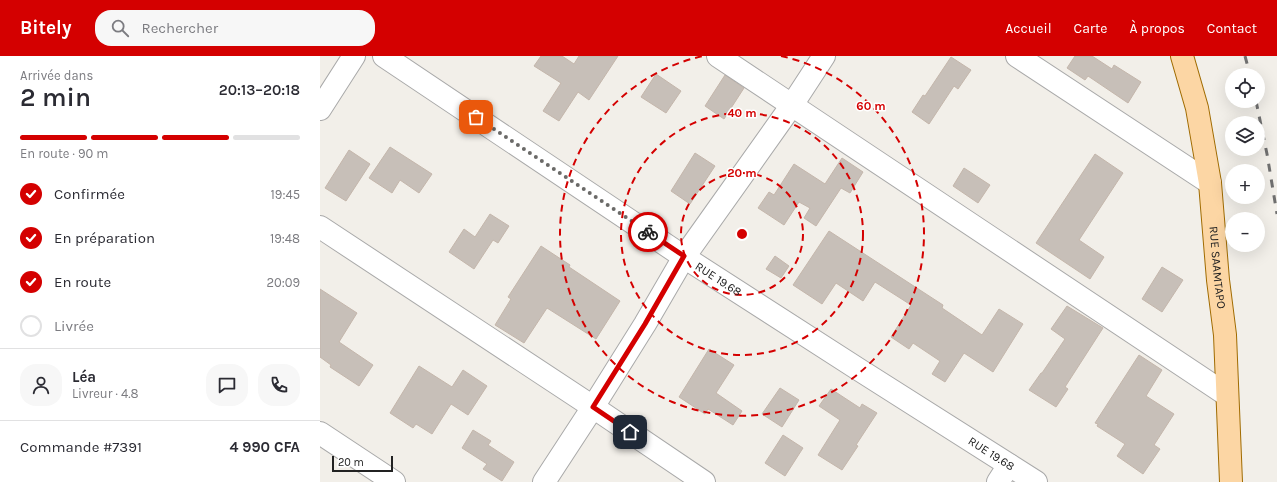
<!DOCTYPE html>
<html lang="fr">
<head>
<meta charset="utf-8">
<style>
	:root { --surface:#fff; --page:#f7f7f7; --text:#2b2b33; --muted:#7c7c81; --line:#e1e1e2; --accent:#d40000 }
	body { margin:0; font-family:Karla,sans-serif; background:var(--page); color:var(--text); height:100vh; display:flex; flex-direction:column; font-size:15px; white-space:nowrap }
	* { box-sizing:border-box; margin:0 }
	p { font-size:13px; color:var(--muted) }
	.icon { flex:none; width:22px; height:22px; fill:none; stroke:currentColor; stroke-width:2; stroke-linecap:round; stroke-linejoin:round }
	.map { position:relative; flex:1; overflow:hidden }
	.panel { display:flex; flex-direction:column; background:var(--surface); width:320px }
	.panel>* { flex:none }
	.controls { position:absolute; left:905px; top:12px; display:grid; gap:8px }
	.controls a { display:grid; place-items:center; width:40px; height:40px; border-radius:50%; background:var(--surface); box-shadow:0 4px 16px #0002; font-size:20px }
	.scale { position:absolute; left:12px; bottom:10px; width:61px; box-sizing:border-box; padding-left:4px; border:2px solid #222; border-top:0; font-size:11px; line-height:14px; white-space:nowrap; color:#222; -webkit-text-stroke:3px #fff; paint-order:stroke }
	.pin { position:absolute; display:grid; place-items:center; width:34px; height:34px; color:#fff; margin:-17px; border-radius:8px; box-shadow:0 2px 6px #0006 }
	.courier { position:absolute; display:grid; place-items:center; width:40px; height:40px; margin:-20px; border:3px solid #d40000; border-radius:50%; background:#fff; color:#222; box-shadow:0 1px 5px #0007 }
	.summary em { font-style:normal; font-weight:600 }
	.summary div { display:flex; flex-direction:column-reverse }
	.summary { display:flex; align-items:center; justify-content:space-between; height:68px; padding:0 20px }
	h1 { font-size:26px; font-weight:600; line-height:30px }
	.bar { display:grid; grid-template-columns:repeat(4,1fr); gap:6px 4px; align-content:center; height:48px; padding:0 20px }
	.bar i { height:5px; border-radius:3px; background:var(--line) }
	.bar .current { background:var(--accent) }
	.bar p { grid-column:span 4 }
	.line { display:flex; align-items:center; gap:10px; padding:0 20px; border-top:1px solid var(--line) }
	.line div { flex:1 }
	.round { display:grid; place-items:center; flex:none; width:42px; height:42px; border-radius:16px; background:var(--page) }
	ol { padding:0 20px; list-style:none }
	li { display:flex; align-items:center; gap:12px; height:44px }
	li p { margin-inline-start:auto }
	li .icon { padding:4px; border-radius:50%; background:var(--accent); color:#fff; stroke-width:4 }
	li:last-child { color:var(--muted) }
	li i { width:22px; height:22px; border:2px solid var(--line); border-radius:50% }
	header { display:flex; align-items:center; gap:24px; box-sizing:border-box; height:56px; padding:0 20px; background:var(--accent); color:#fff }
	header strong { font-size:19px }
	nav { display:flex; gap:22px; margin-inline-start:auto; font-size:14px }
	.search { width:280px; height:36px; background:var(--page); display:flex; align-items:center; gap:10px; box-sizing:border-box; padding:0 14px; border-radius:16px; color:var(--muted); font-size:15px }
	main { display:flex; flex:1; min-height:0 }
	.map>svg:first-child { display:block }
</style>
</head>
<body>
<header>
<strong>Bitely</strong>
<div class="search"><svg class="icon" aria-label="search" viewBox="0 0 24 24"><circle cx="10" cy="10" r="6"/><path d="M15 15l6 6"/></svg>Rechercher</div>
<nav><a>Accueil</a><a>Carte</a><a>À propos</a><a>Contact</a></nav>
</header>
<main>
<section class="panel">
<div class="summary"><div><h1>2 min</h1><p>Arrivée dans</p></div><em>20:13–20:18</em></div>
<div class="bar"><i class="current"></i><i class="current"></i><i class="current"></i><i></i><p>En route · 90 m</p></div>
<ol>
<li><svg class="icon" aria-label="check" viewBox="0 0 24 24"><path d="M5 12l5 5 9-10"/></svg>Confirmée<p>19:45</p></li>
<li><svg class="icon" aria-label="check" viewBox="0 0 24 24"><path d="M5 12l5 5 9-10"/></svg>En préparation<p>19:48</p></li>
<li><svg class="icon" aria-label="check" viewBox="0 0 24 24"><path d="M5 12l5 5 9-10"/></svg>En route<p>20:09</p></li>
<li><i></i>Livrée</li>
</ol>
<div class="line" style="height:72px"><a class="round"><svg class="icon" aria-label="person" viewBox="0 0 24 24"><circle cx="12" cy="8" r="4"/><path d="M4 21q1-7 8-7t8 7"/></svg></a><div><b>Léa</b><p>Livreur · 4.8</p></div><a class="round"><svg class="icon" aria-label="chat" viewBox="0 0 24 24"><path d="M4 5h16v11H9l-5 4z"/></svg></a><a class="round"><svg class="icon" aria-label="phone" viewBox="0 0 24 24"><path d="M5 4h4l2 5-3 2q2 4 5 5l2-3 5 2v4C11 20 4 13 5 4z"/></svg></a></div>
<div class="line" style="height:52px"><div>Commande #7391</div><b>4 990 CFA</b></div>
</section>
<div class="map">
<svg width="957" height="426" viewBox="0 0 957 426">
	<rect width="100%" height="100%" fill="#f2efe9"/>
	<path fill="#c7bfb8" stroke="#c4b6ab" d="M221,0H242L254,8L259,0H298L269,44L258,36L239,65L223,55L241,27L214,10Z
		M755,0H772L792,13L794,9L821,26L808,47L768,20L765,24L747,12Z
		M631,1L651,14L638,33L634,30L609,68L592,56L603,39L605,40Z
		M336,18L361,35L346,57L321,41Z
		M405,19L424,32L404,63L385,50Z
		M70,91L112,118L99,137L80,124L72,137L49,122Z
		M29,94L50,108L26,145L5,132Z
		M375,97L395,110L370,148L351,135Z
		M775,98L803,117L759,184L784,201L770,223L716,187Z
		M522,102L543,116L530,137L521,132L496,170L484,162L490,152L479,146L464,169L438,152L449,136L454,139L474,108L505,128Z
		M644,112L670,129L658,147L633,130Z
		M170,158L189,170L178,187L173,184L154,213L129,196L144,173L155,181Z
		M509,175L623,249L622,252L662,279L679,253L703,268L673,316L644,297L625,326L612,318L620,305L593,287L589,293L571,281L591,249L555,226L543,245L516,227L502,248L473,229Z
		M221,190L250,209L249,211L300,245L276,283L227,252L204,287L175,269L191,243L188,241Z
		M455,200L469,210L461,222L446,213Z
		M842,211L863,224L842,256L822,243Z
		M0,233L37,257L19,286L53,309L39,330L10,311L11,309L0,301Z
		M747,250L783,272L745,331L748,333L736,351L709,334L721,317H722L745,283L731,273Z
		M389,293L414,309L396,337L422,355L413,369L388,353L385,358L359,341Z
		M819,299L842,314L826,340L854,358L834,389L840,393L823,418L797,400L805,388L777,370L778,368L775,367Z
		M99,310L132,331L143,314L167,330L148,359L131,348L112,378L96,368L93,372L70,357Z
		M460,332L479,344L462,371L442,358Z
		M511,333L540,352L542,348L557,357L536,389L538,390L522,414L498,399L520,364L499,350Z
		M153,374L171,385L168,389L194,406L182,425L163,413L167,408L142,392Z
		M463,379L483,392L465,420L445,407Z"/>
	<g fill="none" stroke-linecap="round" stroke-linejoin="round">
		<defs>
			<g id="minor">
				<path id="s1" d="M64,0L364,201L538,313L716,426"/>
				<path d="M398,0L907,339"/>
				<path d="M697,0L890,127"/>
				<path d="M0,53L34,0"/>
				<path d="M0,171L273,351L384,426"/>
				<path d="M0,377L74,426"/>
				<path d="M224,426L273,351L325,268L364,201L472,49L504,0"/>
				<path d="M678,426L689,409"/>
			</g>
			<g id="major">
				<path id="s2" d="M862,0L877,52L890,127L898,224L905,279L911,426"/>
			</g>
		</defs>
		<use href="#minor" stroke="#a9a9a9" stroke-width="24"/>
		<use href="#major" stroke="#a06b00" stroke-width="24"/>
		<use href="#minor" stroke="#fff" stroke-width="22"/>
		<use href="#major" stroke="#fcd6a4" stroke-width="22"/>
		<path stroke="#707070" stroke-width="3" stroke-dasharray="8 8" stroke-linecap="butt" d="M925,0L930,19
			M936,45L947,98L957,158"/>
	</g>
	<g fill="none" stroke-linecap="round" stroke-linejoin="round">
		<path stroke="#6b6a68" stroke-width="4" stroke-dasharray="0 7.2" d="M156,61L328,176"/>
		<path stroke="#d40000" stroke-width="5" d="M310,376L273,351L325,268L364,200L328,176"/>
	</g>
	<g fill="none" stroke="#d40000" stroke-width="2" stroke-dasharray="7 5">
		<circle cx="422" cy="178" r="61"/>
		<circle cx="422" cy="178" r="121"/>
		<path d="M461 0A182 182 0 1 1 383 0"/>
	</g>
	<g text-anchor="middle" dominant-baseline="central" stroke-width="3" stroke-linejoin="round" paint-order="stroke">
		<g font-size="12" fill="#222" stroke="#fff">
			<text stroke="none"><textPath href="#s2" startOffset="215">RUE SAAMTAPO</textPath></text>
			<text stroke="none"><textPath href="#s1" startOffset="402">RUE 19.68</textPath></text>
			<text stroke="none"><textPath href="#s1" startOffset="726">RUE 19.68</textPath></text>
		</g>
	</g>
	<circle cx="422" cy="178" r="6" fill="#d40000" stroke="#fff" stroke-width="2"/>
	<g font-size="12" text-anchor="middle" font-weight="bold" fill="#d40000" stroke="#fff" stroke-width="3" stroke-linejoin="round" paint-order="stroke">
		<text x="551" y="54">60 m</text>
		<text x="422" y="61">40 m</text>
		<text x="422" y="121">20 m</text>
	</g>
</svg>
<div class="controls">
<a><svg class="icon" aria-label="locate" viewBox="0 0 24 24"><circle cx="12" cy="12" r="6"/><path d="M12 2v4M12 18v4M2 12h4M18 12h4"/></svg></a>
<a><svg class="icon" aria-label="layers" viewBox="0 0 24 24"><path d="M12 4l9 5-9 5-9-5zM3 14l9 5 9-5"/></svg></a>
<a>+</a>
<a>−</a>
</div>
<div class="scale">20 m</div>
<div class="pin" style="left:156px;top:61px;background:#ea580c"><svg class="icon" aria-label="bag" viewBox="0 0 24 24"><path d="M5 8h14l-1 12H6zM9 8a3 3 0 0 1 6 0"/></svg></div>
<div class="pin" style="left:310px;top:376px;background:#1f2937"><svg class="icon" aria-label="home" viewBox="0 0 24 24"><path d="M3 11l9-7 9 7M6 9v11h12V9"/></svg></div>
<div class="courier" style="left:328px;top:176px"><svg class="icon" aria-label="bike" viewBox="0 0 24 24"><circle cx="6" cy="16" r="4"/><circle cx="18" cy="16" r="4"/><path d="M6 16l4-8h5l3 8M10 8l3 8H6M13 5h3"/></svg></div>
</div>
</main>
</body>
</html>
